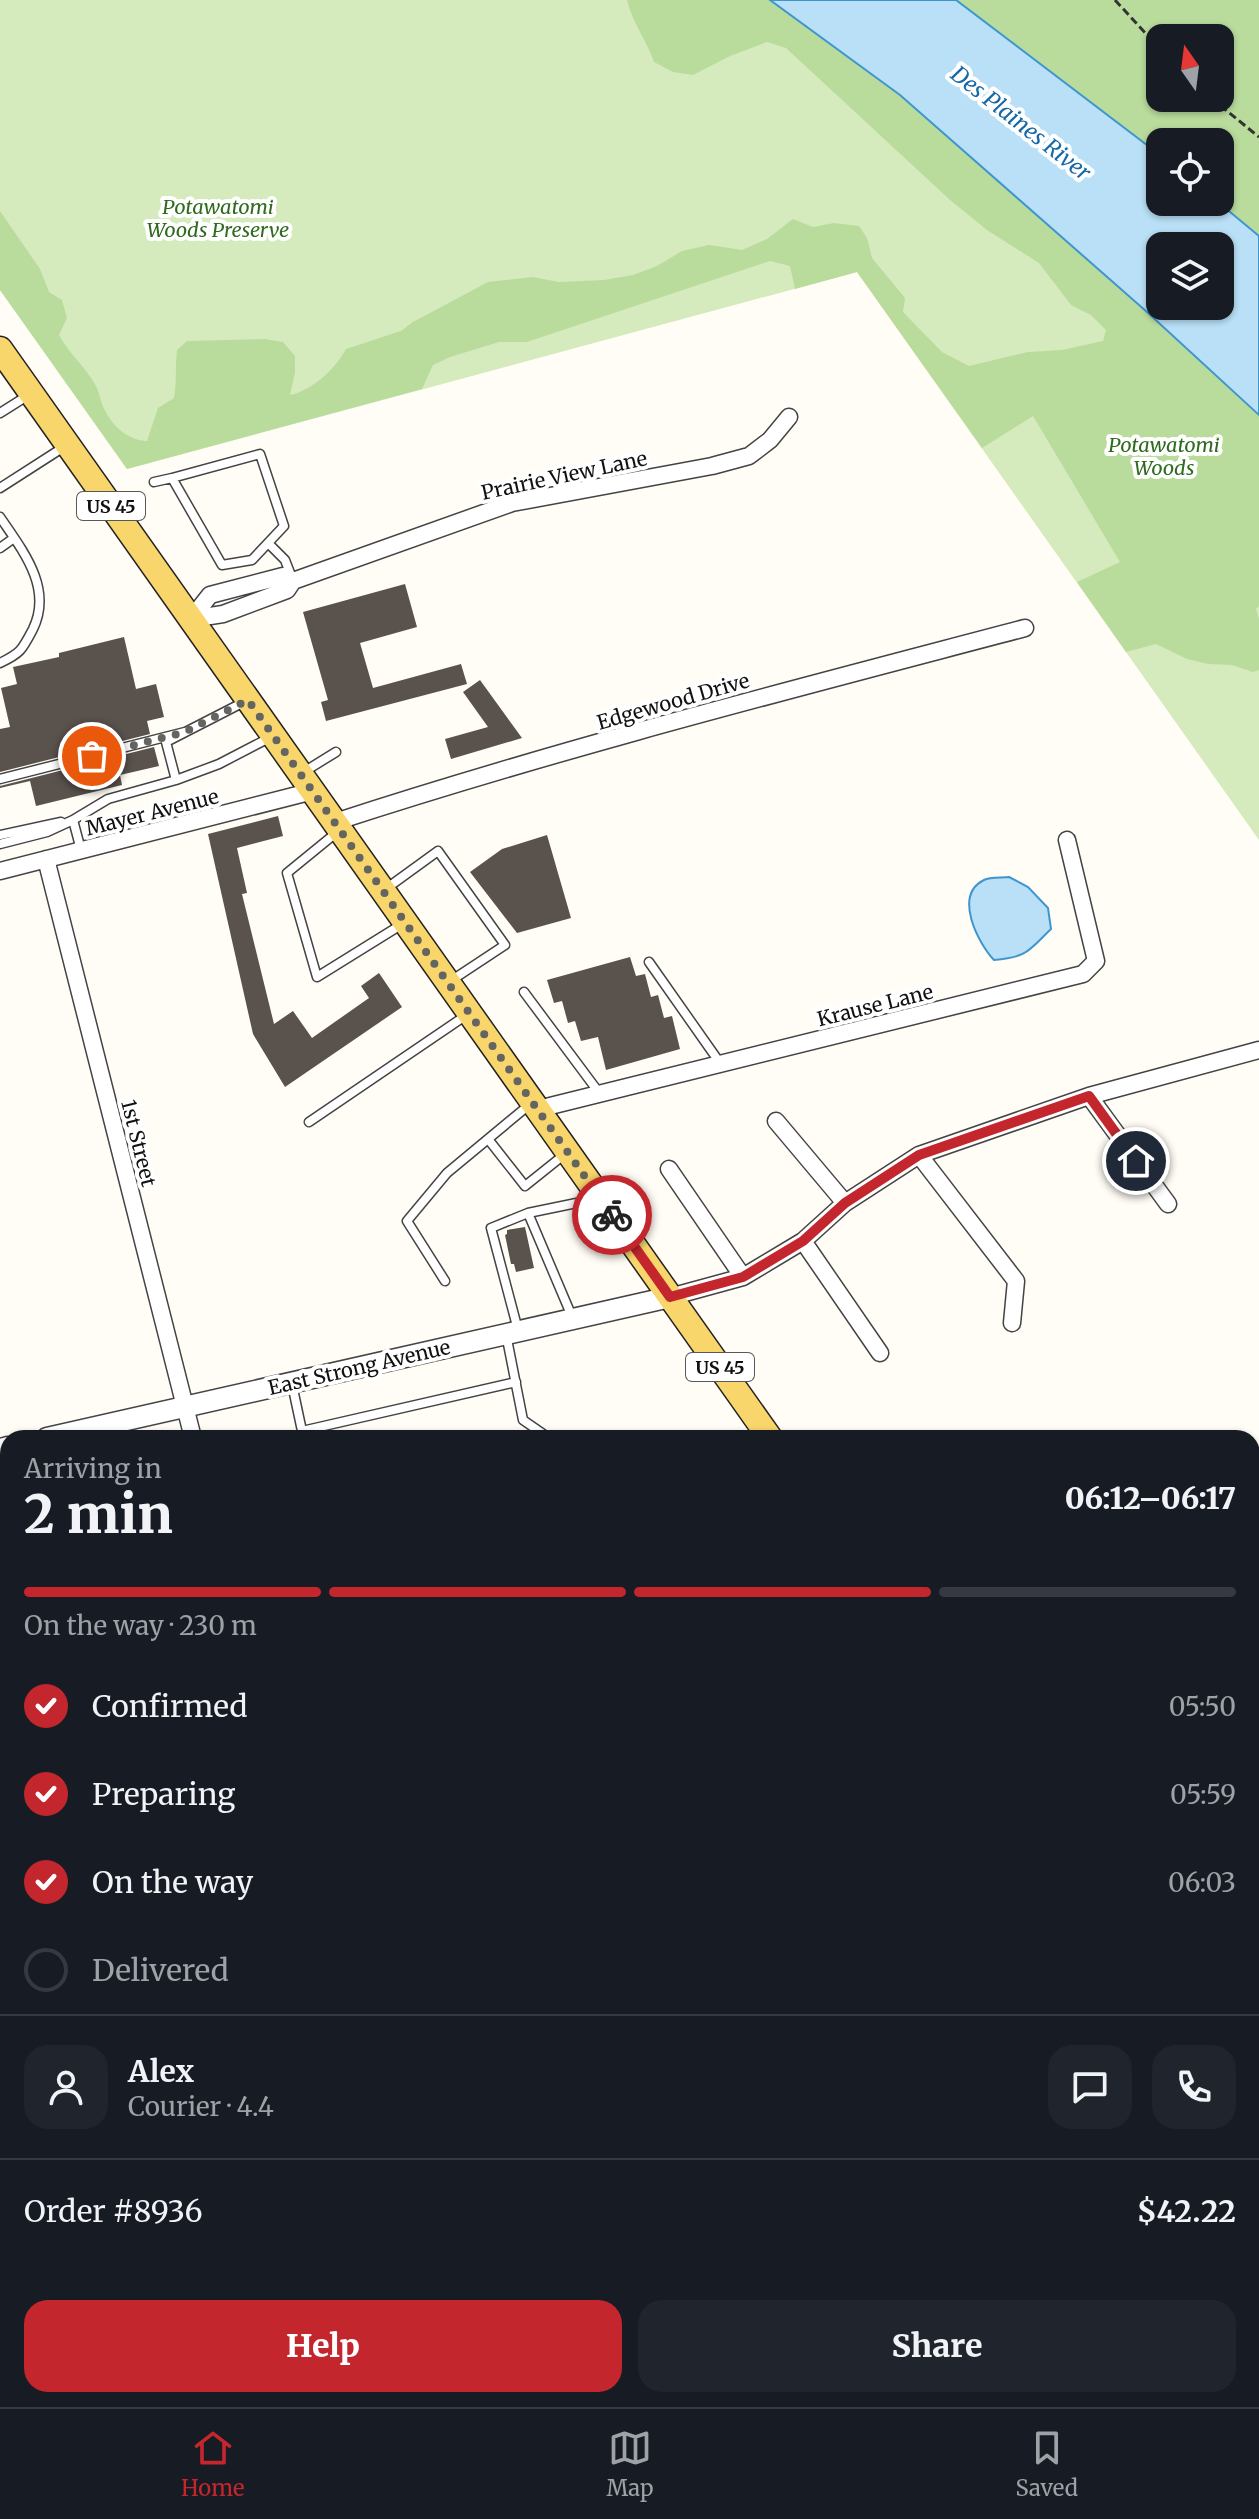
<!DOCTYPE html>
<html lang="en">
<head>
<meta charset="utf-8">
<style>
	:root { --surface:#171b24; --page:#20242c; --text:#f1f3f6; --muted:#9ea1a6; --line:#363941; --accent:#c4262e }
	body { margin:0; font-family:Merriweather,serif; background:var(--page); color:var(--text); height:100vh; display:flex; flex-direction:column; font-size:30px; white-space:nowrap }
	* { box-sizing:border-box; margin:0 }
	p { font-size:26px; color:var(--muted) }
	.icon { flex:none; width:44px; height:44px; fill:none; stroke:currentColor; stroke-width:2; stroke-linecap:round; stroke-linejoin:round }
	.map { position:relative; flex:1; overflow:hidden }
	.sheet { position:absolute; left:0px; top:1430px; width:1260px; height:978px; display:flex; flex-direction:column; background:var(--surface); border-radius:24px 24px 0 0; box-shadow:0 2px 6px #0004 }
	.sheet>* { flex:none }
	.needle { width:52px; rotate:346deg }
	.fabs { position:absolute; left:1146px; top:24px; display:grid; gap:16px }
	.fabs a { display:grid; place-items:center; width:88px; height:88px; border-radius:16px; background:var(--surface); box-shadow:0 2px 6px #0004; font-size:40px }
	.pin { position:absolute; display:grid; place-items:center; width:68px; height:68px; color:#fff; margin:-34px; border:4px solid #fff; border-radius:50%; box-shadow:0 2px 8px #0007 }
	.courier { position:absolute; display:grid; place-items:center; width:80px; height:80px; margin:-40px; border:6px solid #c4262e; border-radius:50%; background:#fff; color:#222; box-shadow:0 2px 10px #0007 }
	.summary em { font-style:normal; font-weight:800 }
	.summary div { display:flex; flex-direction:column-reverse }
	.summary { display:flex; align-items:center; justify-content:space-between; height:136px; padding:0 24px }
	h1 { font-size:52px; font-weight:800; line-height:60px }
	.bar { display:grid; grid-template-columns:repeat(4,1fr); gap:12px 8px; align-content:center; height:96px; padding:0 24px }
	.bar i { height:10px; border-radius:6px; background:var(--line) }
	.bar .current { background:var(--accent) }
	.bar p { grid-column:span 4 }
	.line { display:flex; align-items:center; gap:20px; padding:0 24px; border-top:2px solid var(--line) }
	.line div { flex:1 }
	.round { display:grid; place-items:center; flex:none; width:84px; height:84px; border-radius:24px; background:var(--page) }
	ol { padding:0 24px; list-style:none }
	li { display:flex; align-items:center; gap:24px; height:88px }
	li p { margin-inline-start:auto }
	li .icon { padding:8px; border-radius:50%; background:var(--accent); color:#fff; stroke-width:4 }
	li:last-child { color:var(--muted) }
	li i { width:44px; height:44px; border:4px solid var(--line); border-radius:50% }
	.primary-button { display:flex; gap:16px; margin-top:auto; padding:16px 24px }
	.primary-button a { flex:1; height:92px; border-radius:24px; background:var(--accent); color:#fff; font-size:32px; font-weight:800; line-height:92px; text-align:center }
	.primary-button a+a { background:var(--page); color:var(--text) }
	.menu { display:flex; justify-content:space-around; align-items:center; height:112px; border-top:2px solid var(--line); background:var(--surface); font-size:22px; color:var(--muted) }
	.menu a { display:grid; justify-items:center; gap:4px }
	.menu .current { color:var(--accent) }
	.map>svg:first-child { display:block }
</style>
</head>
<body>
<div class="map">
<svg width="1259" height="2407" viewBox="0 0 1259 2407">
	<rect width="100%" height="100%" fill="#fffdf5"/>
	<path fill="#d5ebbd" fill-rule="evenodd" d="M0,0H1259V840L857,272L127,469L0,290ZM1160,38H1220V98H1160ZM1160,142H1220V202H1160ZM1160,246H1220V306H1160Z
		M0,1832L8,1843V2108L0,2110Z"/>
	<path fill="#b9dc9c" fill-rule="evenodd" d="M627,0H770L900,95L1147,312L1259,415V606L1256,609L1259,619V670L1253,672L1232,665L1208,664L1187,659L1156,644L1126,652L1077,582L1120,562L1033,416L982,448L857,272L795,289L790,266L770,261L527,342H499L450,357L433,365L422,389L127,469L0,290V211L40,269L49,292L62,300L67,318L59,335C69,354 86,367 96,386C99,392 100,398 102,404C110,424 126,440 147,441L158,408L174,398C177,382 175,367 177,350L187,341L265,339L283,342L295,356V372L290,395C313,390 335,369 346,349L401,331L413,322L488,282L533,277L559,282L604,280L633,275L657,266L682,251L709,245L742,250L767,239L793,219L813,227L834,223L859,226L867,238L872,258L905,298L903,312L942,352L969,366L1028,352L1062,350L1103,341L1106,330L1091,315L1071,305L1039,263L987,230L950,200L786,48L767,42L730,56L693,75L673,72L654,62C647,41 632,22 627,0Z
		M956,0H1259V236L1218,202H1220V142H1160V155ZM1160,38H1220V98H1160Z"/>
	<path fill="#b9e0f7" stroke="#3f96cf" stroke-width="2" fill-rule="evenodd" d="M770,0H956L1160,155V202H1218L1259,236V415L1147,312L900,95ZM1160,246H1220V306H1160Z
		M1009,877L1028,887L1048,908L1051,929C1028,951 1028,957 994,960C978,943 953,895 984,880C990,877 1002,878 1009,877Z
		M213,2400H537L538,2405L201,2407Z"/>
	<path fill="#5a524d" d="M405,584L417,627L360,643L373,688L461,664L467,684L326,721L321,702L328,700L303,612Z
		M124,637L136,689L156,684L164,717L147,721L150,734L0,772V729L10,727L1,688L17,684L13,667L59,657V653Z
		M480,680L522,738L451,759L445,739L488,727L463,692Z
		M154,747L159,766L120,775L122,785L36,806L30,781L0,788V786Z
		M278,816L283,836L237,848L247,893L242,894L274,1024L293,1011L312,1038L369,998L361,986L379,973L402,1007L285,1087L253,1034L208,834Z
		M547,835L571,918L517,933L470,872L502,849Z
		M630,957L636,976L645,974L651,997L658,995L664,1018L672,1016L680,1049L606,1070L598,1037L581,1041L575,1021L568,1023L562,1001L554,1003L547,980Z
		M525,1227L534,1268L516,1272L514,1264H511L505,1235L507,1234V1230Z"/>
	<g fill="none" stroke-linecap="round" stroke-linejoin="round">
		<defs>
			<path id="service" d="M0,413L27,396
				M260,454L284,526L252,560L222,565L172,478Z
				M154,482L172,478
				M0,488L67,445
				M0,517C23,551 53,588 33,629C22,650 21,653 0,663
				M268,543L285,560L292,578
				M0,548L14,538
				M302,773L336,752
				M0,779L185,732
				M176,780L166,742L244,702
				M336,833L287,873L317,977L404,923
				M0,835L61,822
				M0,844L47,832L73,820
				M81,850L73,820L108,799L176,780L219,764L271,737
				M387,888L438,851L505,945L452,980
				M649,962L720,1063
				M524,992L600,1094
				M309,1122L468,1014
				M488,1139L525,1186L565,1154
				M528,1213L573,1319
				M445,1281L407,1221L447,1173L529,1105
				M518,1330L491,1228L528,1213L596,1199
				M506,1334L523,1420L549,1438
				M292,1384L302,1431L516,1382
				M1252,2282L1259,2295
				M1252,2330L1259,2329
				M585,2400L587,2407
				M1116,2400L1118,2407
				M730,2407L756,2400"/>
			<path id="minor" d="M191,619L223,614L287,590L293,581L512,503L712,466L749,456L770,440L789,417
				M191,619L210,595L283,576L293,581
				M335,822C562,748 794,689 1025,628
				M46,859L193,1438
				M0,871L313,791
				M1089,1096L1168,1204
				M538,1109L1083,974L1096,961L1067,840
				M776,1121L845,1203
				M919,1155L1016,1281L1012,1323
				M669,1169L743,1277
				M803,1241L880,1353
				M670,1297L743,1277L803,1241L845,1203L919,1155L1089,1096L1259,1050
				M1252,1689L1259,1697
				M902,2400L913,2407
				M1034,2400L1036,2407
				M958,2407L991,2400"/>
			<path id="tertiary" d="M47,1438L670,1297
				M0,1449L8,1447"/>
			<path id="primary" d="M0,349L770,1438
				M1252,2084L1259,2094
				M1252,2151L1259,2161"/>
		</defs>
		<use href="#service" stroke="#444" stroke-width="11"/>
		<use href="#minor" stroke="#444" stroke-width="19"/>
		<use href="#tertiary" stroke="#444" stroke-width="23"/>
		<use href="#primary" stroke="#222" stroke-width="27"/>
		<path stroke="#333" stroke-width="3" stroke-dasharray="8 4" stroke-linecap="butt" d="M1115,0L1160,49
			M1211,98L1259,137"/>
		<use href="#service" stroke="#fff" stroke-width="8"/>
		<use href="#minor" stroke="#fff" stroke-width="16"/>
		<use href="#tertiary" stroke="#fff" stroke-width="20"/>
		<use href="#primary" stroke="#f9d66b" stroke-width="24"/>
	</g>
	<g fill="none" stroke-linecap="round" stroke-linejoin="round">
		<path stroke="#646461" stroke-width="8" stroke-dasharray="0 14.4" d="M92,756L185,732L248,700L612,1215"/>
		<path stroke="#c4262e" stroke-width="10" d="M612,1215L670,1297L743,1277L803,1241L845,1203L919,1155L1089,1096L1136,1161"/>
	</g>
	<g text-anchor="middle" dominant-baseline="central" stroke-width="8" stroke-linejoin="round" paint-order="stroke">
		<g fill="#fff" stroke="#585858" stroke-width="2">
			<rect x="77" y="492" width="68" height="28" rx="6"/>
			<rect x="686" y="1353" width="68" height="28" rx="6"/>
		</g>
		<g font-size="18" font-weight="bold" fill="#111">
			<text x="111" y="506">US 45</text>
			<text x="720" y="1367">US 45</text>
		</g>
		<g font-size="20" font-style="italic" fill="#2f6b1f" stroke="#fff">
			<text x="218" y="206">Potawatomi<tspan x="218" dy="23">Woods Preserve</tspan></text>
			<text x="1164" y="444">Potawatomi<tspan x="1164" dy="23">Woods</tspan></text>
		</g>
		<g font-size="20" fill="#111" stroke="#fff">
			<text transform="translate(564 475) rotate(-12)">Prairie View Lane</text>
			<text transform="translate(673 701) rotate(-16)">Edgewood Drive</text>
			<text transform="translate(152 812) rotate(-14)">Mayer Avenue</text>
			<text transform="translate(875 1005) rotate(-14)">Krause Lane</text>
			<text transform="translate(139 1143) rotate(76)">1st Street</text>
			<text transform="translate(359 1367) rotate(-13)">East Strong Avenue</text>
		</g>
		<g font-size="22" font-style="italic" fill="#1768a6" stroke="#fff">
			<text transform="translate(1021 123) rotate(38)">Des Plaines River</text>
		</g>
	</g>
</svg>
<div class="fabs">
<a><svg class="needle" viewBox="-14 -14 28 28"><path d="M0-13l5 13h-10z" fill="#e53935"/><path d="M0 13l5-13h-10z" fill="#9ea1a6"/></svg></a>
<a><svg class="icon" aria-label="locate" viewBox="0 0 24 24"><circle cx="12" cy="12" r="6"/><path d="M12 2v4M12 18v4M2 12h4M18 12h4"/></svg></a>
<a><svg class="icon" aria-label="layers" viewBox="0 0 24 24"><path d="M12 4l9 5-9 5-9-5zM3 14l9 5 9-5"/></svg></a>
</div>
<div class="pin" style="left:92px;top:756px;background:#ea580c"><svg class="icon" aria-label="bag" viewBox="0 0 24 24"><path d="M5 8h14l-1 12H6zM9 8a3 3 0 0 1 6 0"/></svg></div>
<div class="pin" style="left:1136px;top:1161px;background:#1f2937"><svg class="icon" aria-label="home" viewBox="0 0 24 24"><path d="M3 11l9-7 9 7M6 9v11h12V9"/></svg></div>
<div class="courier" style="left:612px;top:1215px"><svg class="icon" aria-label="bike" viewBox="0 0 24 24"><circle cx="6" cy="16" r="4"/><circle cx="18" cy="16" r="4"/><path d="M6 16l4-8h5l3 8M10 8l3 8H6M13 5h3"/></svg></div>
<section class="sheet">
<div class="summary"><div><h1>2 min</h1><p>Arriving in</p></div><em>06:12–06:17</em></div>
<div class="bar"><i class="current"></i><i class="current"></i><i class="current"></i><i></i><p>On the way · 230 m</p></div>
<ol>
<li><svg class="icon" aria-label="check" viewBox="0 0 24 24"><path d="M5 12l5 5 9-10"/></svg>Confirmed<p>05:50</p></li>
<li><svg class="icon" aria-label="check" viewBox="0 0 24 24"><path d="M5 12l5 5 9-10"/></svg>Preparing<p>05:59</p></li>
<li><svg class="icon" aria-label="check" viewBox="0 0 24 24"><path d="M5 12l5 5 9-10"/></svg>On the way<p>06:03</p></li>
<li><i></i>Delivered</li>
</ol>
<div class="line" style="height:144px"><a class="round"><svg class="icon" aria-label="person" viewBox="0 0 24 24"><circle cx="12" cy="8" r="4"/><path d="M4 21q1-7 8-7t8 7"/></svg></a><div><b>Alex</b><p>Courier · 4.4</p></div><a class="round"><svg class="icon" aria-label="chat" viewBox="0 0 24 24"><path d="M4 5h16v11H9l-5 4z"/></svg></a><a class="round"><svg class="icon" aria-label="phone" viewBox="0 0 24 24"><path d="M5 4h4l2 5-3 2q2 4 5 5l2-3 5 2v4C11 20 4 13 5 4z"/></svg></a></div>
<div class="line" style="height:104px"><div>Order #8936</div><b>$42.22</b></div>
<div class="primary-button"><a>Help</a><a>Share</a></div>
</section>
</div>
<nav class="menu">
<a class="current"><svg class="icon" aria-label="home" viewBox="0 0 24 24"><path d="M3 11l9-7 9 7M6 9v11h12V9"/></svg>Home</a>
<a><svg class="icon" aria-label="map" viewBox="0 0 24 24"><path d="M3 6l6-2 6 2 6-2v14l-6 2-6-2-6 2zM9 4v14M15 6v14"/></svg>Map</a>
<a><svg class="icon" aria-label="saved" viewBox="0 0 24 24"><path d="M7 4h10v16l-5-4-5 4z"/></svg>Saved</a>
</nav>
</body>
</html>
